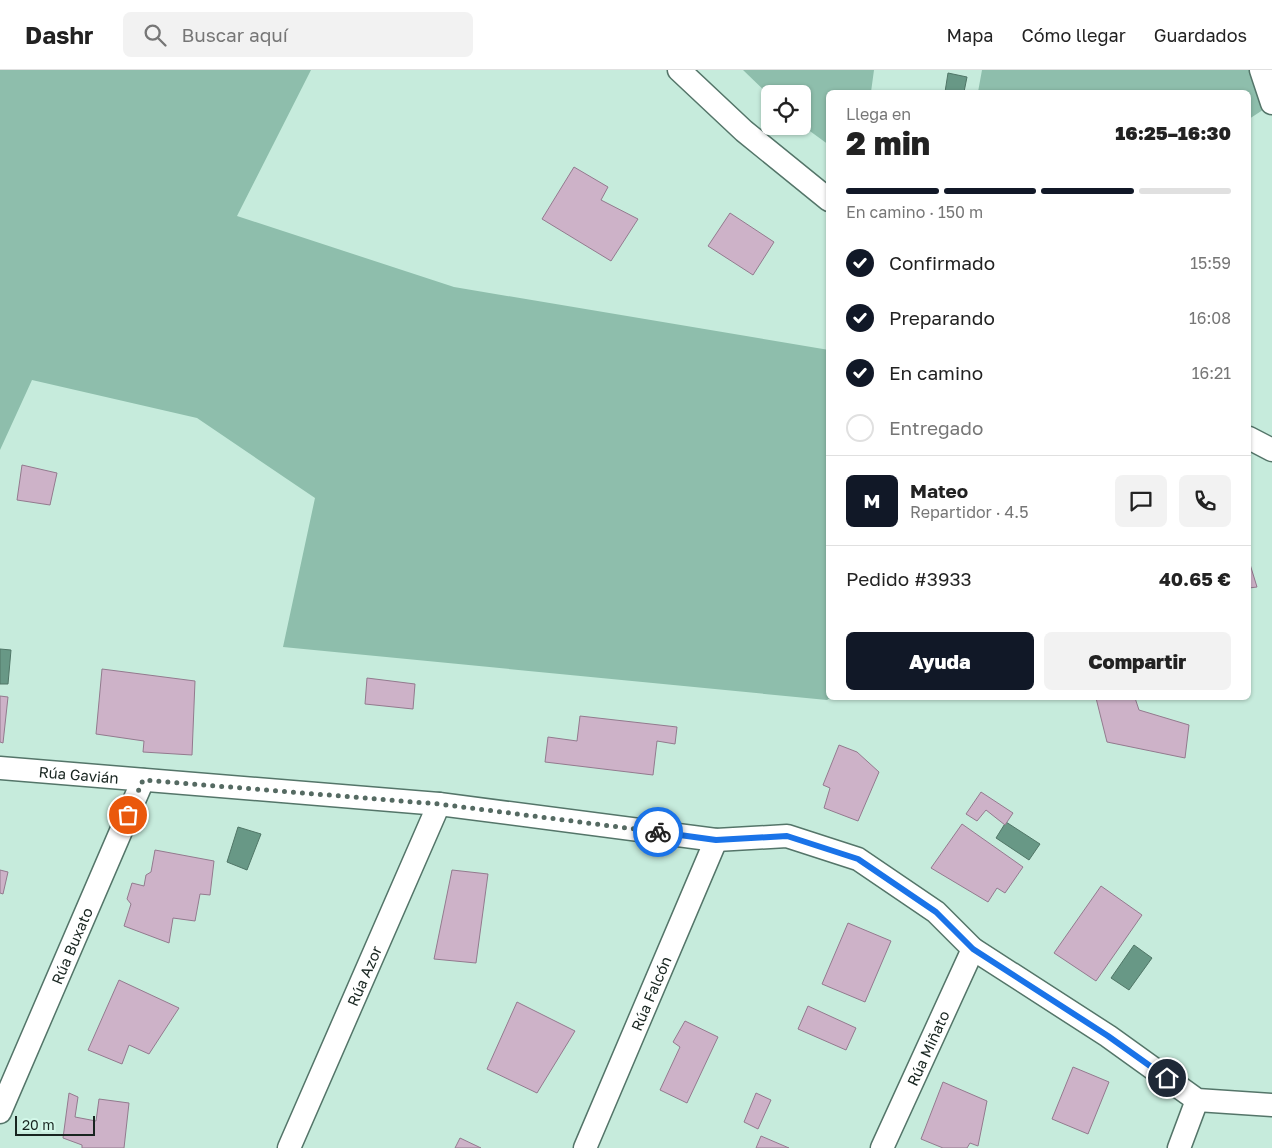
<!DOCTYPE html>
<html lang="es">
<head>
<meta charset="utf-8">
<style>
	:root { --surface:#fff; --page:#f2f2f2; --text:#222; --muted:#767676; --line:#e0e0e0; --accent:#111827 }
	body { margin:0; font-family:"Golos Text",sans-serif; background:var(--page); color:var(--text); height:100vh; display:flex; flex-direction:column; font-size:19px; white-space:nowrap }
	* { box-sizing:border-box; margin:0 }
	p { font-size:16px; color:var(--muted) }
	.icon { flex:none; width:28px; height:28px; fill:none; stroke:currentColor; stroke-width:2; stroke-linecap:round; stroke-linejoin:round }
	.map { position:relative; flex:1; overflow:hidden }
	.drawer { position:absolute; left:826px; top:20px; width:425px; height:610px; display:flex; flex-direction:column; background:var(--surface); border-radius:8px; box-shadow:0 1px 4px #0004 }
	.drawer>* { flex:none }
	.fabs { position:absolute; left:761px; top:15px; display:grid; gap:10px }
	.fabs a { display:grid; place-items:center; width:50px; height:50px; border-radius:8px; background:var(--surface); box-shadow:0 1px 4px #0004; font-size:25px }
	.scale { position:absolute; left:15px; bottom:12px; width:80px; box-sizing:border-box; padding-left:5px; border:2px solid #182520; border-top:0; font-size:14px; line-height:18px; white-space:nowrap; color:#182520; -webkit-text-stroke:4px #d3f8e9; paint-order:stroke }
	.pin { position:absolute; display:grid; place-items:center; width:42px; height:42px; color:#fff; margin:-21px; border:2px solid #fff; border-radius:50%; box-shadow:0 1px 5px #0007 }
	.courier { position:absolute; display:grid; place-items:center; width:50px; height:50px; margin:-25px; border:4px solid #1a73e8; border-radius:50%; background:#fff; color:#222; box-shadow:0 1px 6px #0007 }
	.summary em { font-style:normal; font-weight:800 }
	.summary div { display:flex; flex-direction:column-reverse }
	.summary { display:flex; align-items:center; justify-content:space-between; height:85px; padding:0 20px }
	h1 { font-size:32px; font-weight:800; line-height:38px }
	.bar { display:grid; grid-template-columns:repeat(4,1fr); gap:8px 5px; align-content:center; height:60px; padding:0 20px }
	.bar i { height:6px; border-radius:4px; background:var(--line) }
	.bar .active { background:var(--accent) }
	.bar p { grid-column:span 4 }
	.line { display:flex; align-items:center; gap:12px; padding:0 20px; border-top:1px solid var(--line) }
	.line div { flex:1 }
	.round { display:grid; place-items:center; flex:none; width:52px; height:52px; border-radius:8px; background:var(--page) }
	ol { padding:0 20px; list-style:none }
	li { display:flex; align-items:center; gap:15px; height:55px }
	li p { margin-inline-start:auto }
	li .icon { padding:5px; border-radius:50%; background:var(--accent); color:#fff; stroke-width:4 }
	li:last-child { color:var(--muted) }
	li i { width:28px; height:28px; border:2px solid var(--line); border-radius:50% }
	.action { display:flex; gap:10px; margin-top:auto; padding:10px 20px }
	.action a { flex:1; height:58px; border-radius:8px; background:var(--accent); color:#fff; font-size:20px; font-weight:800; line-height:58px; text-align:center }
	.action a+a { background:var(--page); color:var(--text) }
	header { display:flex; align-items:center; gap:30px; box-sizing:border-box; height:70px; padding:0 25px; background:var(--surface); border-bottom:1px solid var(--line) }
	header strong { font-size:24px }
	nav { display:flex; gap:28px; margin-inline-start:auto; font-size:18px }
	.search { width:350px; height:45px; background:var(--page); display:flex; align-items:center; gap:12px; box-sizing:border-box; padding:0 18px; border-radius:8px; color:var(--muted); font-size:19px }
	.map>svg:first-child { display:block }
</style>
</head>
<body>
<header>
<strong>Dashr</strong>
<div class="search"><svg class="icon" aria-label="search" viewBox="0 0 24 24"><circle cx="10" cy="10" r="6"/><path d="M15 15l6 6"/></svg>Buscar aquí</div>
<nav><a>Mapa</a><a>Cómo llegar</a><a>Guardados</a></nav>
</header>
<div class="map">
<svg width="1272" height="1078" viewBox="0 0 1272 1078">
	<rect width="100%" height="100%" fill="#c6ebdc"/>
	<path fill="#8ebeac" d="M0,0H311L237,146L454,217L829,280V628H830L827,630L283,577L315,428L197,348L32,310L0,380Z
		M743,0H874L871,22H829V75L803,56L802,24H770V26Z
		M982,0H1272V34L1249,49V22H978Z"/>
	<path fill="#689886" stroke="#507667" d="M948,3L967,7L964,22H945Z
		M0,579L11,580L8,614H0Z
		M1006,752L1040,774L1029,790L996,768Z
		M238,757L261,764L247,800L227,792Z
		M1134,875L1152,888L1129,920L1111,908Z"/>
	<path fill="#cdb2c8" stroke="#937a8e" d="M574,97L608,117L601,130L638,149L611,191L542,149Z
		M730,143L774,172L753,205L708,176Z
		M22,395L57,403L50,435L17,430Z
		M1249,491L1257,517L1249,518Z
		M102,599L195,611L192,685L143,682L144,671L96,664Z
		M367,608L415,614L413,639L365,634Z
		M0,626L8,627L3,673L0,672Z
		M1096,628H1135L1139,640L1189,655L1185,688L1107,672Z
		M580,646L677,657L675,674L657,671L653,705L545,692L548,667L577,671Z
		M839,675L857,682L879,702L858,751L824,738L830,718L823,715Z
		M981,722L1013,743L1005,755L986,740L977,751L966,744Z
		M962,754L1023,797L1005,823L997,818L988,832L931,798Z
		M155,780L214,791L210,825L200,824L195,851L173,848L169,873L124,856L131,834L127,829L132,813L144,816L146,805L151,802Z
		M0,800L8,802L3,824L0,823Z
		M452,800L488,804L476,893L434,889Z
		M1101,816L1142,845L1096,911L1054,883Z
		M848,853L891,871L865,932L822,914Z
		M119,910L179,938L149,984L129,975L122,994L88,980Z
		M517,932L575,961L537,1023L487,999Z
		M808,936L856,958L846,980L798,959Z
		M685,951L718,967L687,1033L660,1020L680,977L673,972Z
		M1073,997L1109,1012L1088,1064L1052,1049Z
		M943,1012L987,1031L978,1076L970,1073L967,1078H943L921,1069Z
		M69,1023L78,1027L75,1047L96,1051L99,1029L129,1033L124,1078H82V1075L63,1068Z
		M756,1023L771,1030L758,1059L744,1052Z
		M761,1066L789,1078H756Z
		M460,1068L481,1078H455Z"/>
	<g fill="none" stroke-linecap="round" stroke-linejoin="round">
		<defs>
			<g id="minor">
				<path d="M679,0L744,61L829,130"/>
				<path d="M1261,0L1272,33"/>
				<path d="M1249,368L1272,380"/>
				<path id="s1" d="M0,698L439,734L716,770L787,766L858,789L936,842L973,879L1108,966L1197,1030L1272,1035"/>
				<path id="s2" d="M0,1042L143,710"/>
				<path id="s3" d="M289,1078L439,734"/>
				<path id="s4" d="M585,1078L716,770"/>
				<path id="s5" d="M882,1078L973,879"/>
				<path d="M1179,1078L1197,1030"/>
			</g>
		</defs>
		<use href="#minor" stroke="#547569" stroke-width="25"/>
		<use href="#minor" stroke="#fff" stroke-width="22"/>
	</g>
	<g fill="none" stroke-linecap="round" stroke-linejoin="round">
		<path stroke="#556a62" stroke-width="5" stroke-dasharray="0 9" d="M128,745L143,710L439,734L658,762"/>
		<path stroke="#1a73e8" stroke-width="6" d="M658,762L716,770L787,766L858,789L936,842L973,879L1108,966L1167,1008"/>
	</g>
	<g text-anchor="middle" dominant-baseline="central" stroke-width="4" stroke-linejoin="round" paint-order="stroke">
		<g font-size="15" fill="#182520" stroke="#d3f8e9">
			<text stroke="none"><textPath href="#s1" startOffset="79">Rúa Gavián</textPath></text>
			<text stroke="none"><textPath href="#s2" startOffset="181">Rúa Buxato</textPath></text>
			<text stroke="none"><textPath href="#s3" startOffset="188">Rúa Azor</textPath></text>
			<text stroke="none"><textPath href="#s4" startOffset="168">Rúa Falcón</textPath></text>
			<text stroke="none"><textPath href="#s5" startOffset="110">Rúa Miñato</textPath></text>
		</g>
	</g>
</svg>
<div class="fabs">
<a><svg class="icon" aria-label="locate" viewBox="0 0 24 24"><circle cx="12" cy="12" r="6"/><path d="M12 2v4M12 18v4M2 12h4M18 12h4"/></svg></a>
</div>
<div class="scale">20 m</div>
<div class="pin" style="left:128px;top:745px;background:#ea580c"><svg class="icon" aria-label="bag" viewBox="0 0 24 24"><path d="M5 8h14l-1 12H6zM9 8a3 3 0 0 1 6 0"/></svg></div>
<div class="pin" style="left:1167px;top:1008px;background:#1f2937"><svg class="icon" aria-label="home" viewBox="0 0 24 24"><path d="M3 11l9-7 9 7M6 9v11h12V9"/></svg></div>
<div class="courier" style="left:658px;top:762px"><svg class="icon" aria-label="bike" viewBox="0 0 24 24"><circle cx="6" cy="16" r="4"/><circle cx="18" cy="16" r="4"/><path d="M6 16l4-8h5l3 8M10 8l3 8H6M13 5h3"/></svg></div>
<section class="drawer">
<div class="summary"><div><h1>2 min</h1><p>Llega en</p></div><em>16:25–16:30</em></div>
<div class="bar"><i class="active"></i><i class="active"></i><i class="active"></i><i></i><p>En camino · 150 m</p></div>
<ol>
<li><svg class="icon" aria-label="check" viewBox="0 0 24 24"><path d="M5 12l5 5 9-10"/></svg>Confirmado<p>15:59</p></li>
<li><svg class="icon" aria-label="check" viewBox="0 0 24 24"><path d="M5 12l5 5 9-10"/></svg>Preparando<p>16:08</p></li>
<li><svg class="icon" aria-label="check" viewBox="0 0 24 24"><path d="M5 12l5 5 9-10"/></svg>En camino<p>16:21</p></li>
<li><i></i>Entregado</li>
</ol>
<div class="line" style="height:90px"><b class="round" style="background:var(--accent);color:#fff">M</b><div><b>Mateo</b><p>Repartidor · 4.5</p></div><a class="round"><svg class="icon" aria-label="chat" viewBox="0 0 24 24"><path d="M4 5h16v11H9l-5 4z"/></svg></a><a class="round"><svg class="icon" aria-label="phone" viewBox="0 0 24 24"><path d="M5 4h4l2 5-3 2q2 4 5 5l2-3 5 2v4C11 20 4 13 5 4z"/></svg></a></div>
<div class="line" style="height:65px"><div>Pedido #3933</div><b>40.65 €</b></div>
<div class="action"><a>Ayuda</a><a>Compartir</a></div>
</section>
</div>
</body>
</html>
